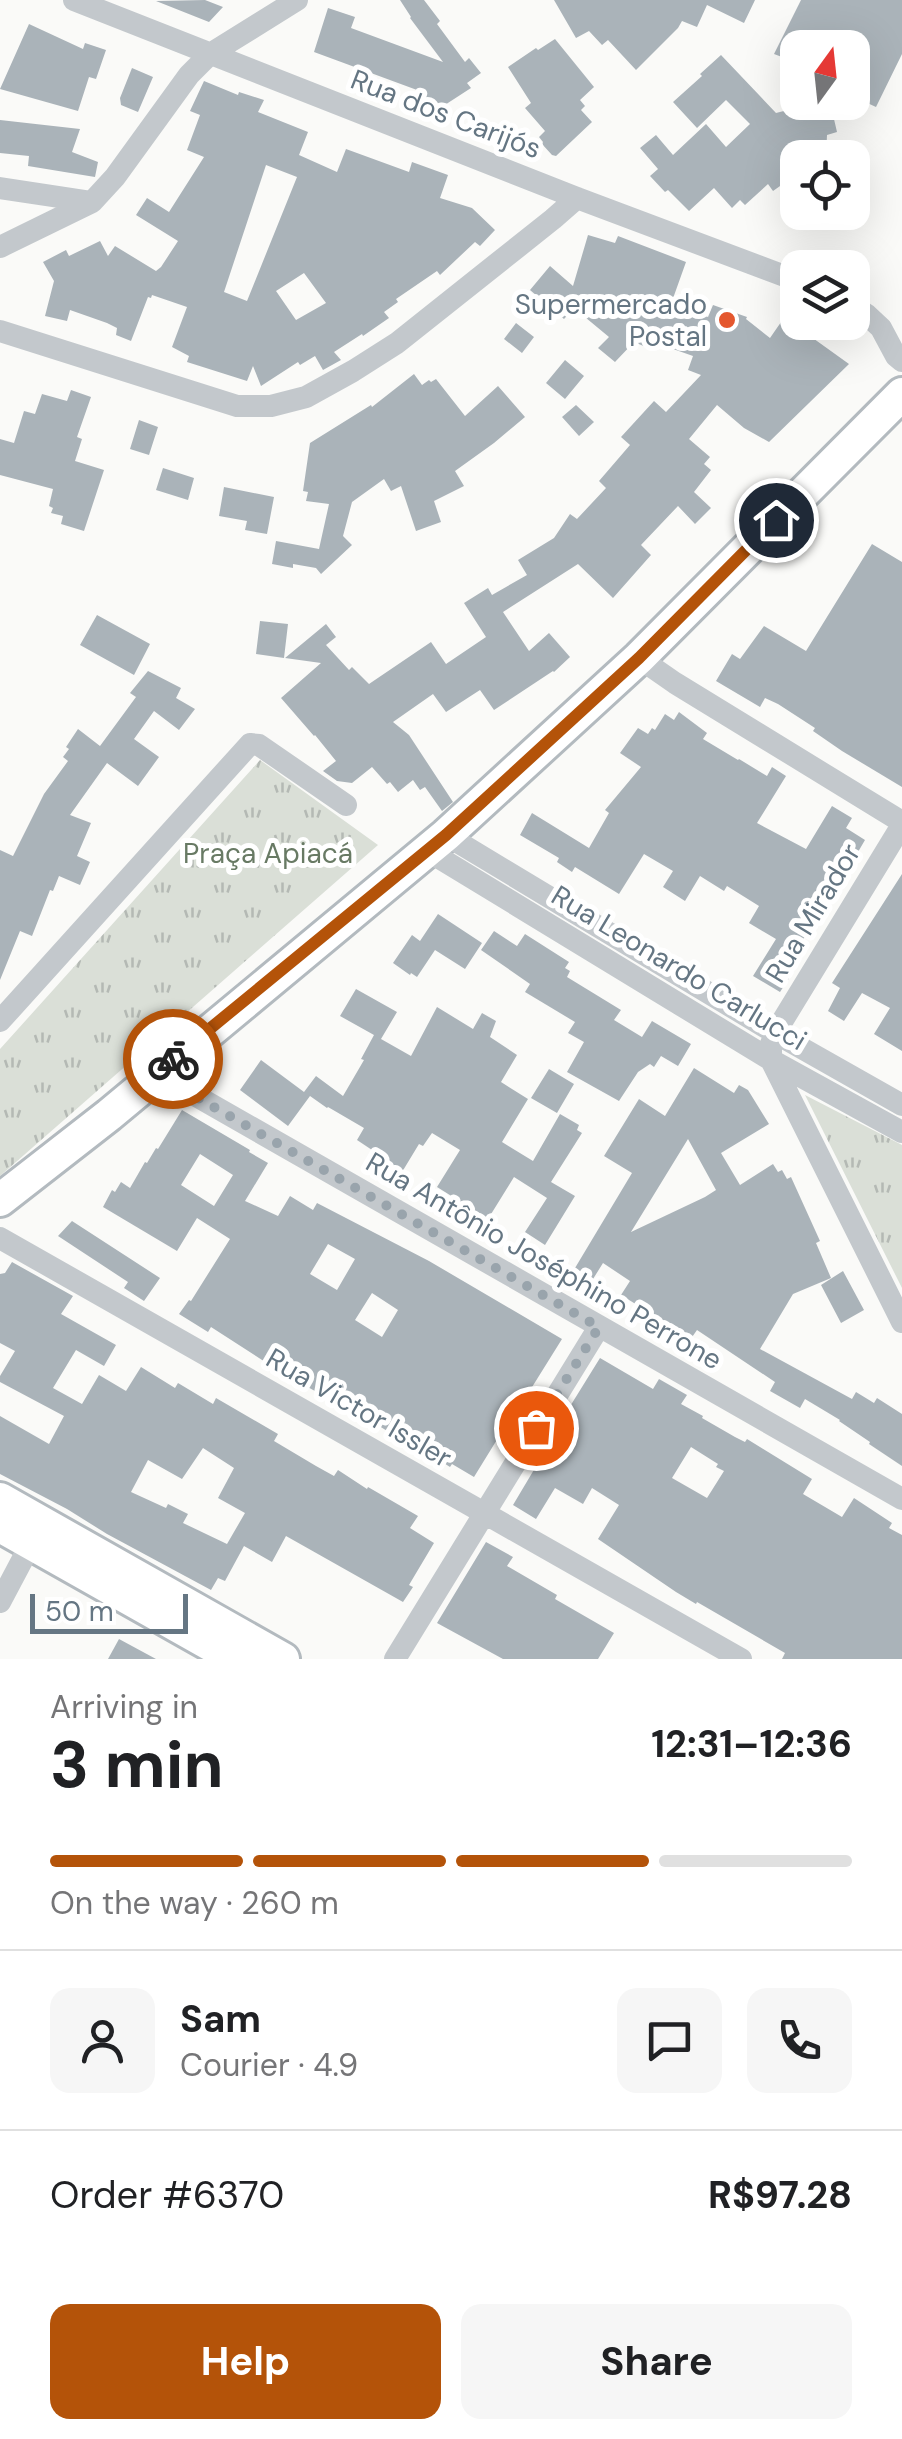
<!DOCTYPE html>
<html lang="en">
<head>
<meta charset="utf-8">
<style>
	:root { --surface:#fff; --page:#f6f6f6; --text:#202124; --muted:#757577; --line:#e0e0e0; --accent:#b45309 }
	body { margin:0; font-family:"DM Sans",sans-serif; background:var(--page); color:var(--text); height:100vh; display:flex; flex-direction:column; font-size:38px; white-space:nowrap }
	* { box-sizing:border-box; margin:0 }
	p { font-size:32px; color:var(--muted) }
	.icon { flex:none; width:55px; height:55px; fill:none; stroke:currentColor; stroke-width:2; stroke-linecap:round; stroke-linejoin:round }
	.map { position:relative; height:1659px; overflow:hidden }
	.sheet { display:flex; flex-direction:column; background:var(--surface); flex:1 }
	.sheet>* { flex:none }
	.needle { width:65px; rotate:15deg }
	.buttons { position:absolute; left:780px; top:30px; display:grid; gap:20px }
	.buttons a { display:grid; place-items:center; width:90px; height:90px; border-radius:20px; background:var(--surface); box-shadow:0 10px 40px #0002; font-size:50px }
	.scale { position:absolute; left:30px; bottom:25px; width:158px; box-sizing:border-box; padding-left:10px; border:5px solid #657683; border-top:0; font-size:28px; line-height:35px; white-space:nowrap; color:#657683; -webkit-text-stroke:8px #fff; paint-order:stroke }
	.pin { position:absolute; display:grid; place-items:center; width:85px; height:85px; color:#fff; margin:-42px; border:5px solid #fff; border-radius:50%; box-shadow:0 2px 10px #0007 }
	.courier { position:absolute; display:grid; place-items:center; width:100px; height:100px; margin:-50px; border:8px solid #b45309; border-radius:50%; background:#fff; color:#222; box-shadow:0 2px 12px #0007 }
	.overview em { font-style:normal; font-weight:700 }
	.overview div { display:flex; flex-direction:column-reverse }
	.overview { display:flex; align-items:center; justify-content:space-between; height:170px; padding:0 50px }
	h1 { font-size:65px; font-weight:700; line-height:75px }
	.bar { display:grid; grid-template-columns:repeat(4,1fr); gap:15px 10px; align-content:center; height:120px; padding:0 50px }
	.bar i { height:12px; border-radius:8px; background:var(--line) }
	.bar .selected { background:var(--accent) }
	.bar p { grid-column:span 4 }
	.line { display:flex; align-items:center; gap:25px; padding:0 50px; border-top:2px solid var(--line) }
	.line div { flex:1 }
	.round { display:grid; place-items:center; flex:none; width:105px; height:105px; border-radius:20px; background:var(--page) }
	.button { display:flex; gap:20px; margin-top:auto; padding:20px 50px }
	.button a { flex:1; height:115px; border-radius:20px; background:var(--accent); color:#fff; font-size:40px; font-weight:700; line-height:115px; text-align:center }
	.button a+a { background:var(--page); color:var(--text) }
	.map>svg:first-child { display:block }
</style>
</head>
<body>
<div class="map">
<svg width="902" height="1659" viewBox="0 0 902 1659">
	<defs>
		<pattern id="park-tufts" width="24" height="20" patternUnits="userSpaceOnUse" patternTransform="scale(2.5)"><rect width="24" height="20" fill="#dadfd7"/><path d="M3 7l-1-3M5 7V3M7 7l1-3M15 17l-1-3M17 17v-4M19 17l1-3" fill="none" stroke="#b4b9b4"/></pattern>
	</defs>
	<rect width="100%" height="100%" fill="#fafaf8"/>
	<path fill="url(#park-tufts)" d="M260,760L378,845L0,1176V1049Z
		M805,1095L902,1145V1288Z"/>
	<path fill="#aab3b9" fill-rule="evenodd" d="M205,0L223,7L209,22L156,1Z
		M400,0H424L440,21L437,24L465,62L469,58L481,73L467,83L471,88L434,112L417,90L314,52L328,8L355,17L351,28L443,62L410,18L411,17Z
		M554,0H755L744,23L707,5L697,27L682,21L678,28L636,70L608,40L602,45L589,31L576,38Z
		M801,0H902V54L876,107L852,96V77L866,48H798V63L774,54Z
		M29,24L83,49L85,43L106,50L96,79L89,77L78,111L0,89Z
		M555,39L594,87L580,100L585,106L581,110L592,122L556,156L552,155L542,144L543,142L539,137L545,131L525,108L531,103L508,67L536,48L538,50Z
		M721,55L776,113L819,102H830L837,132L827,135L826,158H785L797,174L773,191L768,184L745,205L740,200L732,208L714,188L689,211L668,190L665,192L650,176L658,169L640,148L656,135L673,155L706,124L726,147L750,124L726,100L697,128L673,102L702,76L700,74Z
		M132,68L153,77L138,112L121,105L120,98Z
		M204,81L238,95L239,92L264,100L258,112L308,132L299,155L337,172L346,149L409,172L412,162L448,175L440,198L472,208L495,230L480,246L475,242L440,275L437,271L396,299L398,302L384,312L389,318L363,336L362,334L334,352L341,360L323,370L315,356L300,365L298,362L261,386L253,366L247,381L187,362L189,356L172,347L187,307L152,295L151,298L148,297L131,341L116,335L117,328L107,323L70,310L67,321L45,316L54,281L43,262L66,250L69,256L100,241L108,256L115,246L156,271L161,267L178,241L136,215L147,198L169,212L204,157L187,150L200,115L190,111ZM266,165L297,177L247,301L224,292ZM304,273L326,303L296,320L276,291Z
		M0,120L80,129L72,152L98,162L95,177L28,166L29,156L0,153Z
		M588,235L615,243L618,236L686,262L671,304L708,317L713,305L747,317L746,319L770,338L788,312L798,319V322H802L814,331L810,336L849,364L769,442L744,428L717,405L689,439L710,457L704,464L711,470L694,492L711,508L695,524L678,506L641,545L651,555L613,598L578,564L503,612L529,651L549,633L570,657L554,672L553,671L494,710L480,690L446,712L433,694L393,722L409,735L453,802L442,811L425,787L420,790L413,780L398,792L390,782L387,784L372,767L352,783L337,781L323,771L336,761L315,735L314,736L281,698L321,663L285,658L326,624L336,637L326,645L349,670L352,667L369,684L431,642L446,664L486,637L464,603L488,588L492,595L527,575L518,560L554,538L570,514L577,519L606,488L599,481L630,445L621,437L654,401L666,412L701,375L688,370L693,356L656,343L653,350L634,342L615,362L598,348L609,337L574,308L564,319L530,290L550,266L573,286Z
		M516,323L534,337L522,353L504,339Z
		M565,360L584,376L565,399L546,383Z
		M414,374L422,385L429,380L431,382L436,379L465,416L498,386L525,417L494,443L455,471L464,486L434,501L441,522L416,531L401,486L391,491L384,479L352,502L343,536L352,545L321,574L316,568L293,564V568L272,564L276,541L319,549L329,504L306,501L308,492L303,491L310,443L371,405L372,407Z
		M71,390L91,397L77,437L82,439L75,461L104,470L84,531L61,524L63,516L51,513L53,508L49,506L53,489L0,475V439L14,443L24,411L35,414L42,394L67,401Z
		M576,405L594,422L579,436L562,417Z
		M139,420L158,427L149,455L130,449Z
		M163,468L194,478L188,500L156,490Z
		M224,487L274,497L267,534L245,530L247,521L219,516Z
		M872,544L902,562V787L842,751L813,731L815,728L778,704L765,698L760,707L716,681L732,654L740,659L764,626L806,651Z
		M97,615L150,644L134,675L80,645Z
		M260,621L288,624L284,658L256,654Z
		M148,671L181,688L176,698L195,709L179,730L154,711L134,739L159,757L138,786L107,763L70,815L91,823L77,856L90,862L80,885L59,876L53,891L50,890L32,936L20,931L0,980V850L13,856L44,794L68,761L63,757L69,749L66,747L78,729L100,746L136,697L130,693Z
		M679,712L707,733L703,739L738,760L739,759L767,776L772,767L786,776L757,823L806,849L832,806L852,818L846,828L865,840L841,881L835,877L812,913L816,916L787,969L793,972L780,992L753,976L776,939L749,923L759,906L727,886L724,891L700,876L685,901L663,887L673,871L644,854L619,894L575,867L572,872L557,862L559,858L520,835L532,813L589,848L609,813L605,810L641,767L620,753L638,728L648,734L652,728L655,730L665,714L674,720Z
		M902,874V1051L874,1034L890,1008L862,993L844,1021L828,1011L840,988L832,983Z
		M438,914L482,943L465,969L435,950L417,977L411,973L410,975L393,963L412,935L420,941Z
		M494,931L517,946L525,934L569,962L565,968L570,971L567,977L621,1010L614,1020L642,1037L652,1021L691,1044L678,1066L661,1056L654,1067L650,1064L638,1072L619,1101L567,1072L584,1042L568,1033L575,1022L525,992L530,984L481,950Z
		M356,989L397,1012L381,1039L411,1056L437,1007L473,1029L482,1013L496,1021L490,1037L517,1055L501,1082L528,1099L502,1142L533,1161L560,1114L579,1125L577,1130L582,1133L551,1182L575,1196L545,1245L525,1232L547,1198L514,1177L488,1219L437,1187L460,1150L432,1133L423,1146L419,1144L399,1177L376,1163L381,1156L357,1140L364,1128L328,1107L327,1108L310,1096L288,1126L240,1090L261,1060L304,1092L316,1076L343,1096L364,1060L361,1059L374,1035L340,1016Z
		M694,1068L734,1093L739,1085L748,1090L769,1124L721,1153L740,1185L773,1164L778,1172L782,1170L787,1179L791,1177L820,1241L816,1243L831,1278L793,1294L760,1349L852,1399L856,1392L874,1403L877,1398L902,1414V1466L869,1444L870,1442L839,1421L840,1420L805,1399L800,1408L770,1391L775,1382L697,1330L690,1340L641,1309L642,1308L621,1295L630,1281L603,1263L593,1279L575,1268L632,1173L604,1156L639,1099L665,1116ZM688,1139L716,1190L705,1197L631,1232Z
		M549,1069L574,1084L557,1113L531,1098Z
		M182,1110L250,1150L249,1152L268,1163L245,1201L278,1216L290,1196L313,1210L317,1203L429,1261L562,1339L519,1408L517,1407L474,1477L452,1464L450,1467L425,1451L429,1445L396,1427L392,1434L376,1424L380,1416L346,1396L340,1405L279,1371L211,1327L208,1332L179,1314L189,1300L191,1301L230,1239L197,1218L177,1251L103,1207L112,1190L115,1192L121,1182L130,1188L145,1162L147,1163L156,1148L158,1149ZM200,1154L233,1175L214,1206L181,1185ZM328,1244L355,1259L337,1290L310,1274ZM372,1293L398,1310L382,1337L355,1320Z
		M72,1221L160,1278L144,1301L124,1288L128,1282L58,1236Z
		M12,1262L73,1296L61,1314L116,1345L104,1366L76,1350L53,1388L82,1404L99,1375L126,1391L141,1367L175,1388L178,1383L213,1404L216,1398L278,1434L274,1441L316,1466L334,1476L338,1470L367,1489L368,1487L418,1516L410,1528L434,1543L409,1585L413,1587L403,1602L286,1536L272,1562L244,1546L225,1581L218,1578L211,1590L107,1534L67,1509L0,1474V1416L49,1444L64,1416L0,1382V1376L15,1351L0,1343V1274L5,1273ZM203,1448L234,1468L218,1498L245,1513L227,1544L183,1523L188,1514L168,1504L166,1508L131,1492L148,1460L182,1479Z
		M843,1271L864,1310L841,1323L821,1285Z
		M600,1358L653,1389L659,1379L687,1395L681,1404L703,1416L702,1418L735,1437L745,1442L747,1439L812,1479L803,1494L842,1517L854,1498L892,1523L889,1528L902,1535V1659H782L785,1653L697,1602L696,1604L676,1592L598,1539L619,1505L592,1488L583,1504L555,1488L536,1519L513,1505L538,1463L543,1466L574,1411L569,1408ZM691,1447L718,1464L716,1467L724,1471L707,1498L672,1478Z
		M486,1542L513,1557L507,1566L557,1595L555,1599L614,1633L598,1659H503L437,1623Z
		M119,1639L156,1659H108Z"/>
	<g fill="none" stroke-linecap="round" stroke-linejoin="round">
		<defs>
			<path id="secondary" d="M0,1200L109,1115L446,835L639,658L902,394
				M0,1499L283,1659
				M0,1526L236,1659"/>
		</defs>
		<use href="#secondary" stroke="#b3babf" stroke-width="38"/>
		<path stroke="#c3c8cc" stroke-width="22" d="M74,0L577,198L798,281
			M0,188L92,202
			M0,247L92,202L115,177L189,75L210,54L297,0
			M866,314L881,328L896,356L902,361
			M0,331L237,406H271L306,397L353,371L397,343L553,219L577,198
			M639,658L675,683L902,822
			M902,825L775,1033L771,1044V1060L902,1322
			M446,835L775,1033L902,1105
			M428,851L771,1060L902,1132
			M0,1021L250,744L259,745L346,805
			M156,1073L902,1499
			M0,1238L741,1659
			M0,1602L36,1534
			M395,1659L599,1327"/>
		<use href="#secondary" stroke="#fff" stroke-width="32"/>
	</g>
	<g fill="none" stroke-linecap="round" stroke-linejoin="round">
		<path stroke="#99a4ac" stroke-width="10" stroke-dasharray="0 18" d="M173,1059L156,1074L599,1327L536,1428"/>
		<path stroke="#b45309" stroke-width="12" d="M173,1059L446,835L639,658L776,520"/>
	</g>
	<circle fill="#e4572e" stroke="#fff" stroke-width="4" cx="727" cy="320" r="10"/>
	<g text-anchor="middle" dominant-baseline="central" stroke-width="10" stroke-linejoin="round" paint-order="stroke">
		<g font-size="28" fill="#657683" stroke="#fff">
			<text transform="translate(446 114) rotate(21)">Rua dos Carijós</text>
			<text transform="translate(813 913) rotate(-59)">Rua Mirador</text>
			<text transform="translate(679 968) rotate(31)">Rua Leonardo Carlucci</text>
			<text transform="translate(544 1261) rotate(30)">Rua Antônio Joséphino Perrone</text>
			<text transform="translate(359 1408) rotate(30)">Rua Victor Issler</text>
		</g>
		<g font-size="28" fill="#657683" stroke="#fff" text-anchor="end">
			<text x="707" y="304">Supermercado<tspan x="707" dy="32">Postal</tspan></text>
		</g>
		<g font-size="28" fill="#687a64" stroke="#fff">
			<text x="268" y="853">Praça Apiacá</text>
		</g>
	</g>
</svg>
<div class="buttons">
<a><svg class="needle" viewBox="-14 -14 28 28"><path d="M0-13l5 13h-10z" fill="#e53935"/><path d="M0 13l5-13h-10z" fill="#757577"/></svg></a>
<a><svg class="icon" aria-label="locate" viewBox="0 0 24 24"><circle cx="12" cy="12" r="6"/><path d="M12 2v4M12 18v4M2 12h4M18 12h4"/></svg></a>
<a><svg class="icon" aria-label="layers" viewBox="0 0 24 24"><path d="M12 4l9 5-9 5-9-5zM3 14l9 5 9-5"/></svg></a>
</div>
<div class="scale">50 m</div>
<div class="pin" style="left:536px;top:1428px;background:#ea580c"><svg class="icon" aria-label="bag" viewBox="0 0 24 24"><path d="M5 8h14l-1 12H6zM9 8a3 3 0 0 1 6 0"/></svg></div>
<div class="pin" style="left:776px;top:520px;background:#1f2937"><svg class="icon" aria-label="home" viewBox="0 0 24 24"><path d="M3 11l9-7 9 7M6 9v11h12V9"/></svg></div>
<div class="courier" style="left:173px;top:1059px"><svg class="icon" aria-label="bike" viewBox="0 0 24 24"><circle cx="6" cy="16" r="4"/><circle cx="18" cy="16" r="4"/><path d="M6 16l4-8h5l3 8M10 8l3 8H6M13 5h3"/></svg></div>
</div>
<section class="sheet">
<div class="overview"><div><h1>3 min</h1><p>Arriving in</p></div><em>12:31–12:36</em></div>
<div class="bar"><i class="selected"></i><i class="selected"></i><i class="selected"></i><i></i><p>On the way · 260 m</p></div>
<div class="line" style="height:180px"><a class="round"><svg class="icon" aria-label="person" viewBox="0 0 24 24"><circle cx="12" cy="8" r="4"/><path d="M4 21q1-7 8-7t8 7"/></svg></a><div><b>Sam</b><p>Courier · 4.9</p></div><a class="round"><svg class="icon" aria-label="chat" viewBox="0 0 24 24"><path d="M4 5h16v11H9l-5 4z"/></svg></a><a class="round"><svg class="icon" aria-label="phone" viewBox="0 0 24 24"><path d="M5 4h4l2 5-3 2q2 4 5 5l2-3 5 2v4C11 20 4 13 5 4z"/></svg></a></div>
<div class="line" style="height:130px"><div>Order #6370</div><b>R$97.28</b></div>
<div class="button"><a>Help</a><a>Share</a></div>
</section>
</body>
</html>
